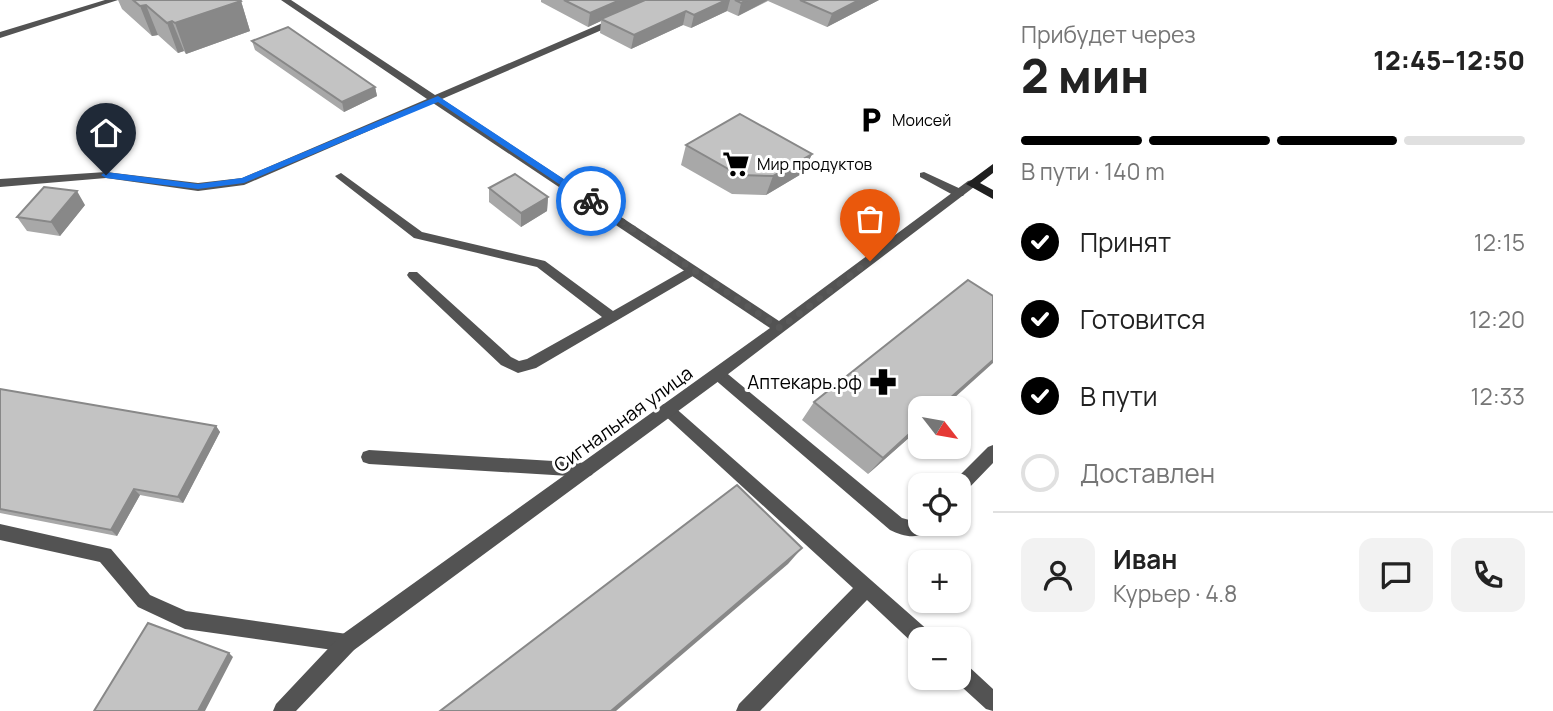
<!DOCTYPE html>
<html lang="ru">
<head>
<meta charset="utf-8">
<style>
	:root { --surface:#fff; --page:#f2f2f2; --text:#222; --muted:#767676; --line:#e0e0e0; --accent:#000 }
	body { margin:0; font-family:Manrope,sans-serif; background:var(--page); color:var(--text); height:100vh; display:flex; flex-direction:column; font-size:26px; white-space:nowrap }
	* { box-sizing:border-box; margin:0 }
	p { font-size:23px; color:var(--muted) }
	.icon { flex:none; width:38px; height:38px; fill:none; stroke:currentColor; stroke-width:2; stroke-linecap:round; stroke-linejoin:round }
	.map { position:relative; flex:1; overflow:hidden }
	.details { display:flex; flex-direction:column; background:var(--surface); width:560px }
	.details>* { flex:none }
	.needle { width:46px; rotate:121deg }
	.fabs { position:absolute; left:908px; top:396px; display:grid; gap:14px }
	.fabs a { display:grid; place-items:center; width:63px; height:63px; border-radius:14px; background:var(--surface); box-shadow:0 2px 5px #0004; font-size:35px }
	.pin { position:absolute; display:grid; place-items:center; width:60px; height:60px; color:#fff; margin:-72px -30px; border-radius:50% 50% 50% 0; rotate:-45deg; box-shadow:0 0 7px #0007 }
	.pin .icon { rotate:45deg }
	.courier { position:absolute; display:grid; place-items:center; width:70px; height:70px; margin:-35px; border:5px solid #1a73e8; border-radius:50%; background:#fff; color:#222; box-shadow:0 2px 9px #0007 }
	.summary em { font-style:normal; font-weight:800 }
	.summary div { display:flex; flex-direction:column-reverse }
	.summary { display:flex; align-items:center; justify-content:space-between; height:119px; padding:0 28px }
	h1 { font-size:46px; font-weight:800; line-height:52px }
	.bar { display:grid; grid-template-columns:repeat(4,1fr); gap:10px 7px; align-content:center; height:84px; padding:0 28px }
	.bar i { height:9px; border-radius:5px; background:var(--line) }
	.bar .selected { background:var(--accent) }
	.bar p { grid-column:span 4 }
	.line { display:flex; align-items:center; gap:18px; padding:0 28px; border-top:2px solid var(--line) }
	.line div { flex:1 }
	.round { display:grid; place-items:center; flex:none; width:74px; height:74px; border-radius:14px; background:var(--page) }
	ol { padding:0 28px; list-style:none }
	li { display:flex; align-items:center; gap:21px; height:77px }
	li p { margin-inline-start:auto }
	li .icon { padding:7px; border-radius:50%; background:var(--accent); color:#fff; stroke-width:4 }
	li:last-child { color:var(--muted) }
	li i { width:38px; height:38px; border:4px solid var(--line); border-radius:50% }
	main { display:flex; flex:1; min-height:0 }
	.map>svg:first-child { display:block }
</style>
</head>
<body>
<main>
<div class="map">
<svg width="993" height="711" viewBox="0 0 993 711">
	<rect width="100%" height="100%" fill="#fff"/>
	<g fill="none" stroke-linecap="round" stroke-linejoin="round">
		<path fill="#535353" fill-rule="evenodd" d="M924,172L963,190L965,193L963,196H955L920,177V173Z
			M341,173L422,232L545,261L613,311L690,267L694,266L700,270L698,273L536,368L518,373L501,365L409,278L407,275L409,272H417L511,357L519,361L527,359L602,317L537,267L414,238L337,178L335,176Z
			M718,368L723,370L902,518L913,521L920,517V523H932C923,542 905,537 890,530L713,378L711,374L713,370Z
			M667,403L672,405L930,632L932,639H920V647L916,646L867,600L760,711H736L739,704L853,588L662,413L660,409L662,405Z
			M993,445V463L965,492L959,494V485H952L953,482L988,447Z
			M369,450L586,463L592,465L594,470L592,475L586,477L369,464L363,462L361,457L363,452Z
			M0,524L111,549L150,595L186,611L347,634L354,636L356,643L354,650L347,652L185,629L138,607L100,562L0,540Z
			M959,661L966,664L993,689V711L986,709L952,678L959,677Z"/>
		<path fill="#535353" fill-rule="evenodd" d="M105,0H118L0,38V32Z
			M281,0H291L435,95L612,19H618V23L442,99L779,321L968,181L972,180L978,184L723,378L354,650L296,711H273L276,704L340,636L770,328L433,103L244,185L198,191L106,178L0,187V179L106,172L198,183L242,178L427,99Z"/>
		<path fill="#202020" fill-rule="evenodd" d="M993,164V173L980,183L993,190V199L966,184Z"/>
	</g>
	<path fill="#a8a8a8" d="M118,0H240L241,1L250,31L186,54L184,51L178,53L158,35L152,36L122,9Z
		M541,0H879L827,27L768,1L738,16L727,11L691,28L683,25L631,49L600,33L601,21L588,27L541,2Z
		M252,41L375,87L377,96L344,112L255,50Z
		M686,145L812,154L803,173L766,195L732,194L681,165Z
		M489,188L548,197L547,211L521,227L489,202Z
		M85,205L60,236L27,231L17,217Z
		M0,389L216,426L220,432L183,503L140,495L117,536L0,513Z
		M814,402L920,408V428L868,474L802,420Z"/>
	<path fill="#888" d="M620,0H648L601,19V21L588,27L590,13Z
		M726,0H730L727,11L691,28L694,15Z
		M747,0H768L738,16L741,3Z
		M859,0H879L827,27L832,14Z
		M241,1L250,31L186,54L175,23Z
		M146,5L158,35L152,36L140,6Z
		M686,11L683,25L631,49L634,35Z
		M172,21L184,51L178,53L167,23Z
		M375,87L377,96L344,112L342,102Z
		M812,154L803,173L766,195L773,176Z
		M77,191L85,205L60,236L51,222Z
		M548,197L547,211L521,227V213Z
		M993,360V363L943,408H939Z
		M920,424V428L868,474L883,458Z
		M216,426L220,432L183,503L178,497Z
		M134,489L140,495L117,536L111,530Z
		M802,548L788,564L616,711H611Z
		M229,653L233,657L205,711H198Z"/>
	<path fill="#c3c3c3" stroke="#888" stroke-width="2" d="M133,0H240L241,1L175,23L172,21L167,23L146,5L140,6Z
		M564,0H620L590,13Z
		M645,0H726L694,15L686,11L634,35L601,19Z
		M735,0H747L741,3Z
		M800,0H859L832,14Z
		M288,27L375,87L342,102L252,41Z
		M740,114L812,154L773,176L739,175L686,145Z
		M515,174L548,197L521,213L489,188Z
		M44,187L77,191L51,222L17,217Z
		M968,280L993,296V360L939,408H920V424L883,458L814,402Z
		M0,389L216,426L178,497L134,489L111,530L0,509Z
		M737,485L802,548L611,711H440Z
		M148,623L229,653L198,711H94Z"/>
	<path fill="#1a73e8" d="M438,96L594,199V203H587L438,102L244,183L198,189L106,178L101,175L106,172L198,184L242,178Z"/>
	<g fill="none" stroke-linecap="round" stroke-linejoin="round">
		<path stroke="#595959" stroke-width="7" stroke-dasharray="0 12.6" d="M591,201L780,328L870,261"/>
	</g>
	<defs>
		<symbol id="parking-bare" viewBox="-9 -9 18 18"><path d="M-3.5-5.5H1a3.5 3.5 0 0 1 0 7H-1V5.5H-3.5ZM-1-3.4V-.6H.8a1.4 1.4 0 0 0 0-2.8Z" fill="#000" stroke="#fff" stroke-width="2.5" paint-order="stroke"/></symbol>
		<symbol id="supermarket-bare" viewBox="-9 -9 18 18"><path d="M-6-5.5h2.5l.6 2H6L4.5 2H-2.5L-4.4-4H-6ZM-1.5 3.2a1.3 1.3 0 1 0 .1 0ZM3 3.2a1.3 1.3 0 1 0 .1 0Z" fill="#000" stroke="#fff" stroke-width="2.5" paint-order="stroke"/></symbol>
		<symbol id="pharmacy-bare" viewBox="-9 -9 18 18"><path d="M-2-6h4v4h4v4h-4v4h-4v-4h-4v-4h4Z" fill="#000" stroke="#fff" stroke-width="2.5" paint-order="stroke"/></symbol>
	</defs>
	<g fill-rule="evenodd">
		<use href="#parking-bare" x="852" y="101" width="38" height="38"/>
		<use href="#supermarket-bare" x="717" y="145" width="38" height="38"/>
		<use href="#pharmacy-bare" x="864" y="363" width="38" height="38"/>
	</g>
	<g text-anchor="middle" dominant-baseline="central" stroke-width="6" stroke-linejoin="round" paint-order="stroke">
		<g font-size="16" fill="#000" stroke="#fff" text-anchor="start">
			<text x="892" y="120">Моисей</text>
			<text x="757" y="164">Мир продуктов</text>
		</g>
		<g font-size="19" fill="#000" stroke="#fff" text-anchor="end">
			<text x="862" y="382">Аптекарь.рф</text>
		</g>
		<g font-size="19" fill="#000" stroke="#fff">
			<text transform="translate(623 419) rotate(-36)">Сигнальная улица</text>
		</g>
	</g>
</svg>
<div class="fabs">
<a><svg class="needle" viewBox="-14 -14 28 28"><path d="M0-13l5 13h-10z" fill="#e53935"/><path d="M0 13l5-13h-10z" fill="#767676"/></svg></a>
<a><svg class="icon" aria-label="locate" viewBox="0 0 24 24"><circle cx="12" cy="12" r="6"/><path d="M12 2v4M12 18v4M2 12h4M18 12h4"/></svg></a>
<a>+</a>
<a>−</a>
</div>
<div class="pin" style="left:870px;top:261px;background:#ea580c"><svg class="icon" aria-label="bag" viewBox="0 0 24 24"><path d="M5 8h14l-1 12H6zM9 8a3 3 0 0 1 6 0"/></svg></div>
<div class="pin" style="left:106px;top:175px;background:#1f2937"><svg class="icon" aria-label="home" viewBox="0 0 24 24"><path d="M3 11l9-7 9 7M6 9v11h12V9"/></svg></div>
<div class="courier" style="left:591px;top:201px"><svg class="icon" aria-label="bike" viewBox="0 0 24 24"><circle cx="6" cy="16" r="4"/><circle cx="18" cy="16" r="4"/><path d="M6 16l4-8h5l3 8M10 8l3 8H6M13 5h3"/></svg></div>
</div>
<section class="details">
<div class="summary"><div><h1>2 мин</h1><p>Прибудет через</p></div><em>12:45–12:50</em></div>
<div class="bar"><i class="selected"></i><i class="selected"></i><i class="selected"></i><i></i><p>В пути · 140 m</p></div>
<ol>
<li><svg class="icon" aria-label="check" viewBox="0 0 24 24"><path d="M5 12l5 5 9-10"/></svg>Принят<p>12:15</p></li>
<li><svg class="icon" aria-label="check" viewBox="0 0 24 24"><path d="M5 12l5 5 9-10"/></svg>Готовится<p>12:20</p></li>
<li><svg class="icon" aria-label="check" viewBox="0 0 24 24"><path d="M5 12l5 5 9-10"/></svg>В пути<p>12:33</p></li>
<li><i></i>Доставлен</li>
</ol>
<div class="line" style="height:126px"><a class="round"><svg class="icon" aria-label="person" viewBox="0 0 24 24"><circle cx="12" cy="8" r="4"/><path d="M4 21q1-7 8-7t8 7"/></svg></a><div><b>Иван</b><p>Курьер · 4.8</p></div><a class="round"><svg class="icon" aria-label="chat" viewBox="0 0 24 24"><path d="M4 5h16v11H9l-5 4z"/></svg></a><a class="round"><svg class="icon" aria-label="phone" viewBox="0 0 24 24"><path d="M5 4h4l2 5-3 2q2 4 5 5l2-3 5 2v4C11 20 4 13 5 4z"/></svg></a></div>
</section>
</main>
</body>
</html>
